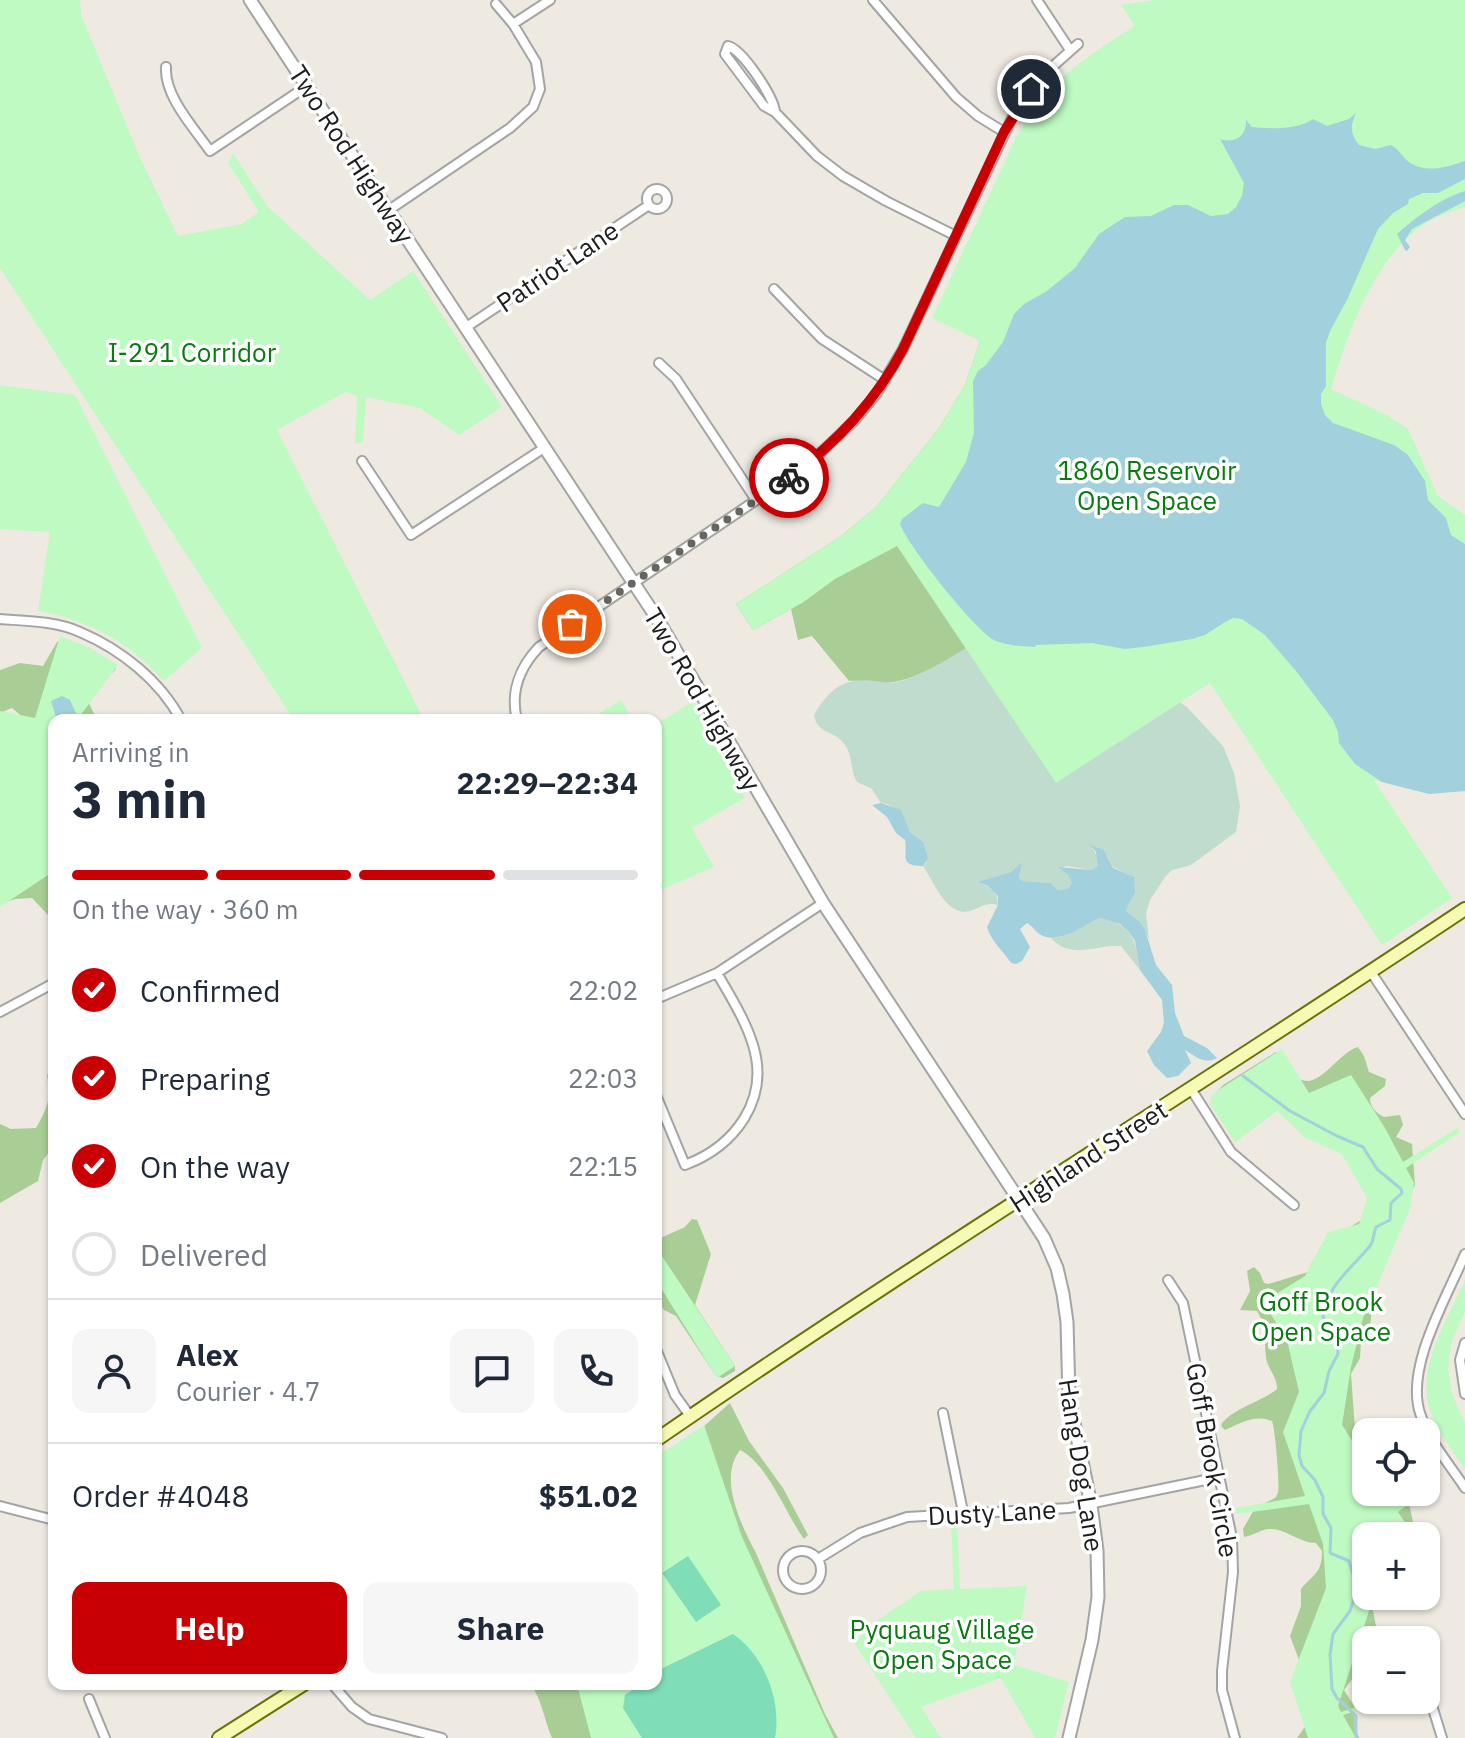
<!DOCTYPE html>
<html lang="en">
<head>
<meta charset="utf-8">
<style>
	:root { --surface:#fff; --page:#f6f6f7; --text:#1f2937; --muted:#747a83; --line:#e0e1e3; --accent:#c90003 }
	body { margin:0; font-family:"IBM Plex Sans",sans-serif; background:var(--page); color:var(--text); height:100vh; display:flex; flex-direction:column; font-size:30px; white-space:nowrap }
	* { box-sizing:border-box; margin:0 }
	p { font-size:26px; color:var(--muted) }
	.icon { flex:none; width:44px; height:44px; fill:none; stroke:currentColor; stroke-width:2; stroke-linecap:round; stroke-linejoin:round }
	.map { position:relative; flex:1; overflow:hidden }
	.drawer { position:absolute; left:48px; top:714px; width:614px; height:976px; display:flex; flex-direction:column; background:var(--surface); border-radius:16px; box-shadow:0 2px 6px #0004 }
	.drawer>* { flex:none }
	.fabs { position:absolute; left:1352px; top:1418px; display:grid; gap:16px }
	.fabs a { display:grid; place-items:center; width:88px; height:88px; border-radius:16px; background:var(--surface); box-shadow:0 2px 6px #0004; font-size:40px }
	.pin { position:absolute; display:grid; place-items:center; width:68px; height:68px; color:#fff; margin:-34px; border:4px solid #fff; border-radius:50%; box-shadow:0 2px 8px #0007 }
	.courier { position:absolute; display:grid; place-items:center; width:80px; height:80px; margin:-40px; border:6px solid #c90003; border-radius:50%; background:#fff; color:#222; box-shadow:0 2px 10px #0007 }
	.headline em { font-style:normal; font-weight:700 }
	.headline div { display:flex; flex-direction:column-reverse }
	.headline { display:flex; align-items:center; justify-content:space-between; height:136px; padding:0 24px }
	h1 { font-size:52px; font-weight:700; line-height:60px }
	.bar { display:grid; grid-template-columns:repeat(4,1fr); gap:12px 8px; align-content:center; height:96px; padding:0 24px }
	.bar i { height:10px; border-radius:6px; background:var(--line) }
	.bar .active { background:var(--accent) }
	.bar p { grid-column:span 4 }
	.line { display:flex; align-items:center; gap:20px; padding:0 24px; border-top:2px solid var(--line) }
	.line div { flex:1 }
	.round { display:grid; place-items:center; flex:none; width:84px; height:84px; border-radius:16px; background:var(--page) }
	ol { padding:0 24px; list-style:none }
	li { display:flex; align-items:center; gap:24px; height:88px }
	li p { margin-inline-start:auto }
	li .icon { padding:8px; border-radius:50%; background:var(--accent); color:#fff; stroke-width:4 }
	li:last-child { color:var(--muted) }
	li i { width:44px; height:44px; border:4px solid var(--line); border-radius:50% }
	.button { display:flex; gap:16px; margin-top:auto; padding:16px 24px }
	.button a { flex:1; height:92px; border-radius:16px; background:var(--accent); color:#fff; font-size:32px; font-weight:700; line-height:92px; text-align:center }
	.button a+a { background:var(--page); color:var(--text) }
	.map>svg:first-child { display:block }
</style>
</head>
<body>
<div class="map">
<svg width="1465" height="1738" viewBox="0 0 1465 1738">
	<rect width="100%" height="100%" fill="#eeeae2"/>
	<path fill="#a8ce96" d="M980,341L991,638C958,652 929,676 893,682C880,685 863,680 849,681L812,636L798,640L791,609L753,630L736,604L841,536L876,507L939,428L965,385Z
		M62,639L114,663L116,669L87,699L97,720H79L77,717L54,720V744L12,708L0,713V670L20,663L43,666L57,642Z
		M0,814L54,837V913L48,915L32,898L15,899L0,904Z
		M1358,1047L1364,1056L1369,1072L1386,1079L1385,1086L1370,1098C1370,1107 1376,1113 1384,1117L1400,1115L1403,1125L1396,1137L1412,1144L1415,1185L1404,1207L1373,1293L1370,1329L1361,1341L1360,1358L1351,1374L1355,1429L1366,1454V1492H1403L1410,1508L1416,1536H1366V1596H1370L1378,1636L1377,1640H1366V1652L1354,1666L1353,1678L1344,1690L1354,1706L1355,1727L1359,1738H1297L1311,1718L1301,1665L1290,1636L1301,1606V1589C1313,1574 1322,1574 1322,1551L1316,1543C1299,1543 1287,1529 1270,1529C1261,1529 1253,1536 1244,1537L1243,1529L1255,1508L1275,1498L1278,1493C1280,1484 1275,1428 1272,1421C1255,1414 1241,1423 1225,1430L1221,1426C1226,1411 1263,1401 1277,1389C1277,1375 1267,1369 1266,1357C1264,1340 1267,1327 1257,1311L1240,1310L1250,1291L1247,1271L1254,1267L1260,1273L1264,1283L1268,1284L1308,1272C1314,1249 1353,1223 1375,1213L1358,1163L1272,1107L1214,1095L1223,1085L1276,1052C1284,1058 1289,1070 1297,1077C1317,1094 1338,1052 1358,1047Z
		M54,1069V1146L43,1160L38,1181L0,1203V1124L11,1129L36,1128C48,1106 51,1101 47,1075Z
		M692,1219L697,1220L711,1254L695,1305L735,1366V1371L723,1378L716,1376L676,1316L664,1310L656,1298V1240L685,1227Z
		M730,1403L749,1441L783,1488L808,1535L804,1539C785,1513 768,1464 740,1450C718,1478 741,1525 756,1553L825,1714L838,1738H782L704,1426Z
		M531,1684H607L629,1738H552C544,1719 542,1701 531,1684Z"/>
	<path fill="#bfdcce" d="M973,644L1178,701L1187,707L1223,746L1234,773L1240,806L1236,832L1191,865L1172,870L1165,877L1150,900L1146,914L1149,939L1140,922L1126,911L1131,901L1129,875L1113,867L1104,850L1091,846L1099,859L1098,866L1092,870L1067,866L1060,868L1068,875L1072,883L1068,889L1058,890L1051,883L1022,881L1019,877L1021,863L1011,872L979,882C990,888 998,891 998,905C987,902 982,907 973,910C948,920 935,884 923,866L926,863L918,838L910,832C905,819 897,804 881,803L872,789L857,782C850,770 853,756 845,745C836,730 817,735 814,715C829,689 844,677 875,681C885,682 890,684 900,681C927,673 949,658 973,644Z
		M1101,918C1135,926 1135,941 1140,970L1121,946C1095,944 1072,961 1051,938L1060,937Z"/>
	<path fill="#befac2" d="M0,0H80L81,15L141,160L178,236L242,224L259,212L228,163L233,153L267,206L370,300L413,271L502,407L459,435L420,408L366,397L363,442L355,444L357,396L345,392L277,430L424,720H294L0,268Z
		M1155,0H1465V207C1451,211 1431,218 1420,227C1371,265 1348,333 1331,389L1387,415L1408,429L1438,496L1465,515V791L1429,794L1374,780L1452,898L1382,945L1210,683L1056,783L897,546L835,579L802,603L753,630L736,604L841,536L876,507L939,428L965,385L980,341L932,318L1015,140C1045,83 1082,59 1135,26L1121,5Z
		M0,385L75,395L202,648L164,681C131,643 87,619 38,611L50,532L0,529Z
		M60,636L88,647L118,665L77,720H54V752L49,759L54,764V871L0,907V711L35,718Z
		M621,700L633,720H589L590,719Z
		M693,702L745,798L692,828L714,867L656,892V724Z
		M1282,1049L1309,1093L1351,1075L1385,1128L1403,1162L1457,1128L1460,1132L1406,1168L1414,1183L1410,1209L1363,1318L1351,1367L1342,1425L1366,1462V1492H1385L1394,1505L1411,1492H1425L1398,1512L1414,1536H1366V1596H1372V1602L1338,1706L1341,1712L1379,1700H1392L1343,1715L1356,1738H1308L1290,1682L1326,1588L1323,1544L1309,1504L1237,1514L1236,1508L1305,1496L1283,1432L1299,1392L1287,1340L1263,1302L1305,1276L1328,1232L1359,1224L1367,1198L1342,1154L1304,1137L1277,1111L1235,1142L1210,1104L1212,1094Z
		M656,1247L735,1366L717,1378L656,1280Z
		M1465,1280V1311L1452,1341L1448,1368L1452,1394L1465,1423V1470C1454,1452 1440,1435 1432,1416C1413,1371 1447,1321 1465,1280Z
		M704,1425L742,1537L834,1738H591L577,1684H656V1457Z
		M951,1524H957L960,1589L1027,1586L1014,1665L1069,1682L1055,1738H1035L1001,1678L921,1707L941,1738H916L855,1644L867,1627L921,1591L954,1589Z"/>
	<path fill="#7fdeb8" d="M688,1556L721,1605L696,1622L662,1573Z
		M733,1634C764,1655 782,1701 775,1738H642L623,1708L625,1695L641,1684H656V1673L663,1668Z"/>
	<path fill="#a2d0dc" d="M1356,113C1350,126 1350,133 1359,145L1375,149L1391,145C1400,150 1402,157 1409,162C1426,174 1447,167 1465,161V179L1438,193H1423L1409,199L1408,204L1393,213L1378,229L1347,300L1331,329L1326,342V386L1321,394V404L1325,415L1333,423L1394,445L1408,455L1425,481L1428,500L1446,518L1451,535L1465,544V791L1429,794L1382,782L1355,764L1339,743L1338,732L1333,720L1296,671L1265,635L1242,619L1233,618L1225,622L1205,635L1192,639L1143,647L1125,649L1092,643L1036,645L1035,647C1026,647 1003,645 994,640C974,629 908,546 900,524L902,519L923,503L939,507L966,462L974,433L973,381L978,371L986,365L1003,342L1014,314L1024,304L1047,291L1075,268L1099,234L1125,217L1151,216L1174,205H1188L1211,216L1228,214L1236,207L1242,196L1244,183L1220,139C1234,144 1247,137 1246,120L1252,127C1270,129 1298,130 1313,119L1327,126L1349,119Z
		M1465,191V201L1412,229L1405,240L1410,247L1407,251L1405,250L1397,234C1415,218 1441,198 1465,191Z
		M62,696L70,700L79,720H57L51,701Z
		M881,803L901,810L910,832L923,842L928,858L923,866C898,866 908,855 905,840L896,833L887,817L872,805Z
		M1090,845L1104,850L1113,868L1134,877L1135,892L1126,911L1140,922L1145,930L1156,965L1172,985L1175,1013L1184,1036L1207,1048L1217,1058C1203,1065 1196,1056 1185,1050L1191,1063L1178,1076L1167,1078L1154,1065L1147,1051L1161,1032L1164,1023L1162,1000L1140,970L1135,941L1129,932L1120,924L1101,918C1084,924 1060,945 1041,935C1035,932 1033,926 1027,923L1020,929L1030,947L1022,961L1016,964L1011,963C1004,952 990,940 987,927L998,905V896L988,886L978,882L1011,872L1022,862L1019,877L1022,881L1051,883L1058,890L1068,889L1072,883L1068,875L1058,867L1092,870L1098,866L1096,852Z"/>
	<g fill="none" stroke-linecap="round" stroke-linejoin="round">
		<path stroke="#a2d0dc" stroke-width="3" d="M1243,1076L1290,1111L1337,1136L1363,1147L1377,1169L1401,1189L1402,1193L1391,1203L1390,1220L1376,1227C1373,1234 1374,1241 1370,1246C1351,1269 1327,1285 1323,1317L1337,1341L1338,1354L1329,1371L1324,1393L1310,1411L1301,1431L1299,1455L1302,1466L1315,1480L1323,1497V1514L1331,1528L1330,1553L1349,1561L1353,1575V1602L1350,1611L1333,1634L1330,1655L1332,1689L1337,1698L1356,1716V1738"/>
		<defs>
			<path id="minor" d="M873,0L956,97L978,116L1004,132
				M1037,0L1070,50
				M513,24L550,0
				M166,67C164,96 194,128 210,151L307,86
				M775,112C774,97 742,49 728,46L725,54L764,106L775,112L817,156L843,176L886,201L956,236
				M647 199a10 10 0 1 1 20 0a10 10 0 1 1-20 0Z
				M389,210L510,128L533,107L540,89L536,62L513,24L496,4
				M774,289L822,339L885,380
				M465,328L649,205
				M659,363L676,379L756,500
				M362,461L411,535L544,448
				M0,619C26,621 56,621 80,632C120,649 160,680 181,720
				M517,720C510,692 520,667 539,647L783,482L814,459L855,420L877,393L903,349L1012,118L1043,75L1078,44
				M1371,972L1465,1114
				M656,999L717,973L823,903
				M0,1012L54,983
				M1191,1089L1231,1152L1294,1205
				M656,1095L685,1165C735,1146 770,1100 753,1045C745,1019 730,996 717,973
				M1465,1254C1447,1297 1405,1367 1420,1413C1428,1440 1450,1465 1465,1488
				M1168,1280L1183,1303L1232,1538L1233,1572L1222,1671V1690L1235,1738
				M1465,1343L1460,1360L1465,1394
				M656,1349L675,1395L690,1416
				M943,1413L963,1512
				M0,1506L54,1520
				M783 1570a19 19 0 1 1 38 0a19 19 0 1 1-38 0Z
				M818,1559L860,1533L907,1517L1069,1508L1220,1477
				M332,1684L352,1707L369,1719L442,1738
				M1426,1686L1442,1738
				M89,1699L105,1738"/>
			<path id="tertiary" d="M250,0L658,620L823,903L1044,1238L1057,1268L1063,1294L1067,1322L1069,1398L1091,1505L1097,1550L1098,1597L1092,1640L1069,1738"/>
			<path id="secondary" d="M656,1440C922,1257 1197,1088 1465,909
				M219,1738L304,1684"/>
		</defs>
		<use href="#minor" stroke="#a4a4a4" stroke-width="12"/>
		<use href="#tertiary" stroke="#a4a4a4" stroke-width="15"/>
		<use href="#secondary" stroke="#697304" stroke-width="16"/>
		<use href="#minor" stroke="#fff" stroke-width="8"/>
		<use href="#tertiary" stroke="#fff" stroke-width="11"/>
		<use href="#secondary" stroke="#f7fab5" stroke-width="12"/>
	</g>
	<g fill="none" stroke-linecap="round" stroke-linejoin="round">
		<path stroke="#666562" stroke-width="8" stroke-dasharray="0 14.4" d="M572,624L789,478"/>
		<path stroke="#c90003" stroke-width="10" d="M789,478C837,442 875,402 903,349L1004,132L1031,89"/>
	</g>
	<g text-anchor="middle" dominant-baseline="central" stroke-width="7" stroke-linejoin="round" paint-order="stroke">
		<g font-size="26" fill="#1d1d1d" stroke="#fff">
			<text transform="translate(352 154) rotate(57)">Two Rod Highway</text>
			<text transform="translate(557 266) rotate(-34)">Patriot Lane</text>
			<text transform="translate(703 699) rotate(60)">Two Rod Highway</text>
			<text transform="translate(1088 1156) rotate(-33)">Highland Street</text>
			<text transform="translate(1213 1460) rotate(80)">Goff Brook Circle</text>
			<text transform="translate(1082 1465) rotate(81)">Hang Dog Lane</text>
			<text transform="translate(992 1512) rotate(-3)">Dusty Lane</text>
		</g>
		<g font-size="26" fill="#0a7b12" stroke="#fff">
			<text x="192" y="352">I-291 Corridor</text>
			<text x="1147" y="470">1860 Reservoir<tspan x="1147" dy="30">Open Space</tspan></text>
			<text x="1321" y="1301">Goff Brook<tspan x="1321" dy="30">Open Space</tspan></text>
			<text x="942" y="1629">Pyquaug Village<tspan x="942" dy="30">Open Space</tspan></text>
		</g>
	</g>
</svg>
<div class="fabs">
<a><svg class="icon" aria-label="locate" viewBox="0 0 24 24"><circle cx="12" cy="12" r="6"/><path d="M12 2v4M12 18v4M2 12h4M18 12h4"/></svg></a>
<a>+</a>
<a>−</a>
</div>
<div class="pin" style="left:572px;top:624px;background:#ea580c"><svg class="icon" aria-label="bag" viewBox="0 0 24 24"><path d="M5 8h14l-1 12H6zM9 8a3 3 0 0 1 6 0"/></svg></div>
<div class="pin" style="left:1031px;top:89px;background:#1f2937"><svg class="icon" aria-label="home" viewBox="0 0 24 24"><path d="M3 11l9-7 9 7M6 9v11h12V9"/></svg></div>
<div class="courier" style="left:789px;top:478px"><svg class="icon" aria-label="bike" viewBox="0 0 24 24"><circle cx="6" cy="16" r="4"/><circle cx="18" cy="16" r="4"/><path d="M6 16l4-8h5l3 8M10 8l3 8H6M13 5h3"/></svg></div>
<section class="drawer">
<div class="headline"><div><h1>3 min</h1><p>Arriving in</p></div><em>22:29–22:34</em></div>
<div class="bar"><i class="active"></i><i class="active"></i><i class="active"></i><i></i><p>On the way · 360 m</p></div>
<ol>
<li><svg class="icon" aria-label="check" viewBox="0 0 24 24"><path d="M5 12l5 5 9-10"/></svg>Confirmed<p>22:02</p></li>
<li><svg class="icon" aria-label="check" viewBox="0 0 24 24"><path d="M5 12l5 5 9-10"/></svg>Preparing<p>22:03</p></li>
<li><svg class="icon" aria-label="check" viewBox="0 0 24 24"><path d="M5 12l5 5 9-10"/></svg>On the way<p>22:15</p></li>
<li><i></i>Delivered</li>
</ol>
<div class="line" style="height:144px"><a class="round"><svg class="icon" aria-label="person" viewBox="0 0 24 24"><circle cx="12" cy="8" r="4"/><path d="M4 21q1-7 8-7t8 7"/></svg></a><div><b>Alex</b><p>Courier · 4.7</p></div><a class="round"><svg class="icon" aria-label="chat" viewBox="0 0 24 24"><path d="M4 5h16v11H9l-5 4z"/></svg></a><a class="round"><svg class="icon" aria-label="phone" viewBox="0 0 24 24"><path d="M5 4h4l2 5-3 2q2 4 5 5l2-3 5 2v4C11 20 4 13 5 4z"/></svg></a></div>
<div class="line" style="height:104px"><div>Order #4048</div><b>$51.02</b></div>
<div class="button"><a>Help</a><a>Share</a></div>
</section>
</div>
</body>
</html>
